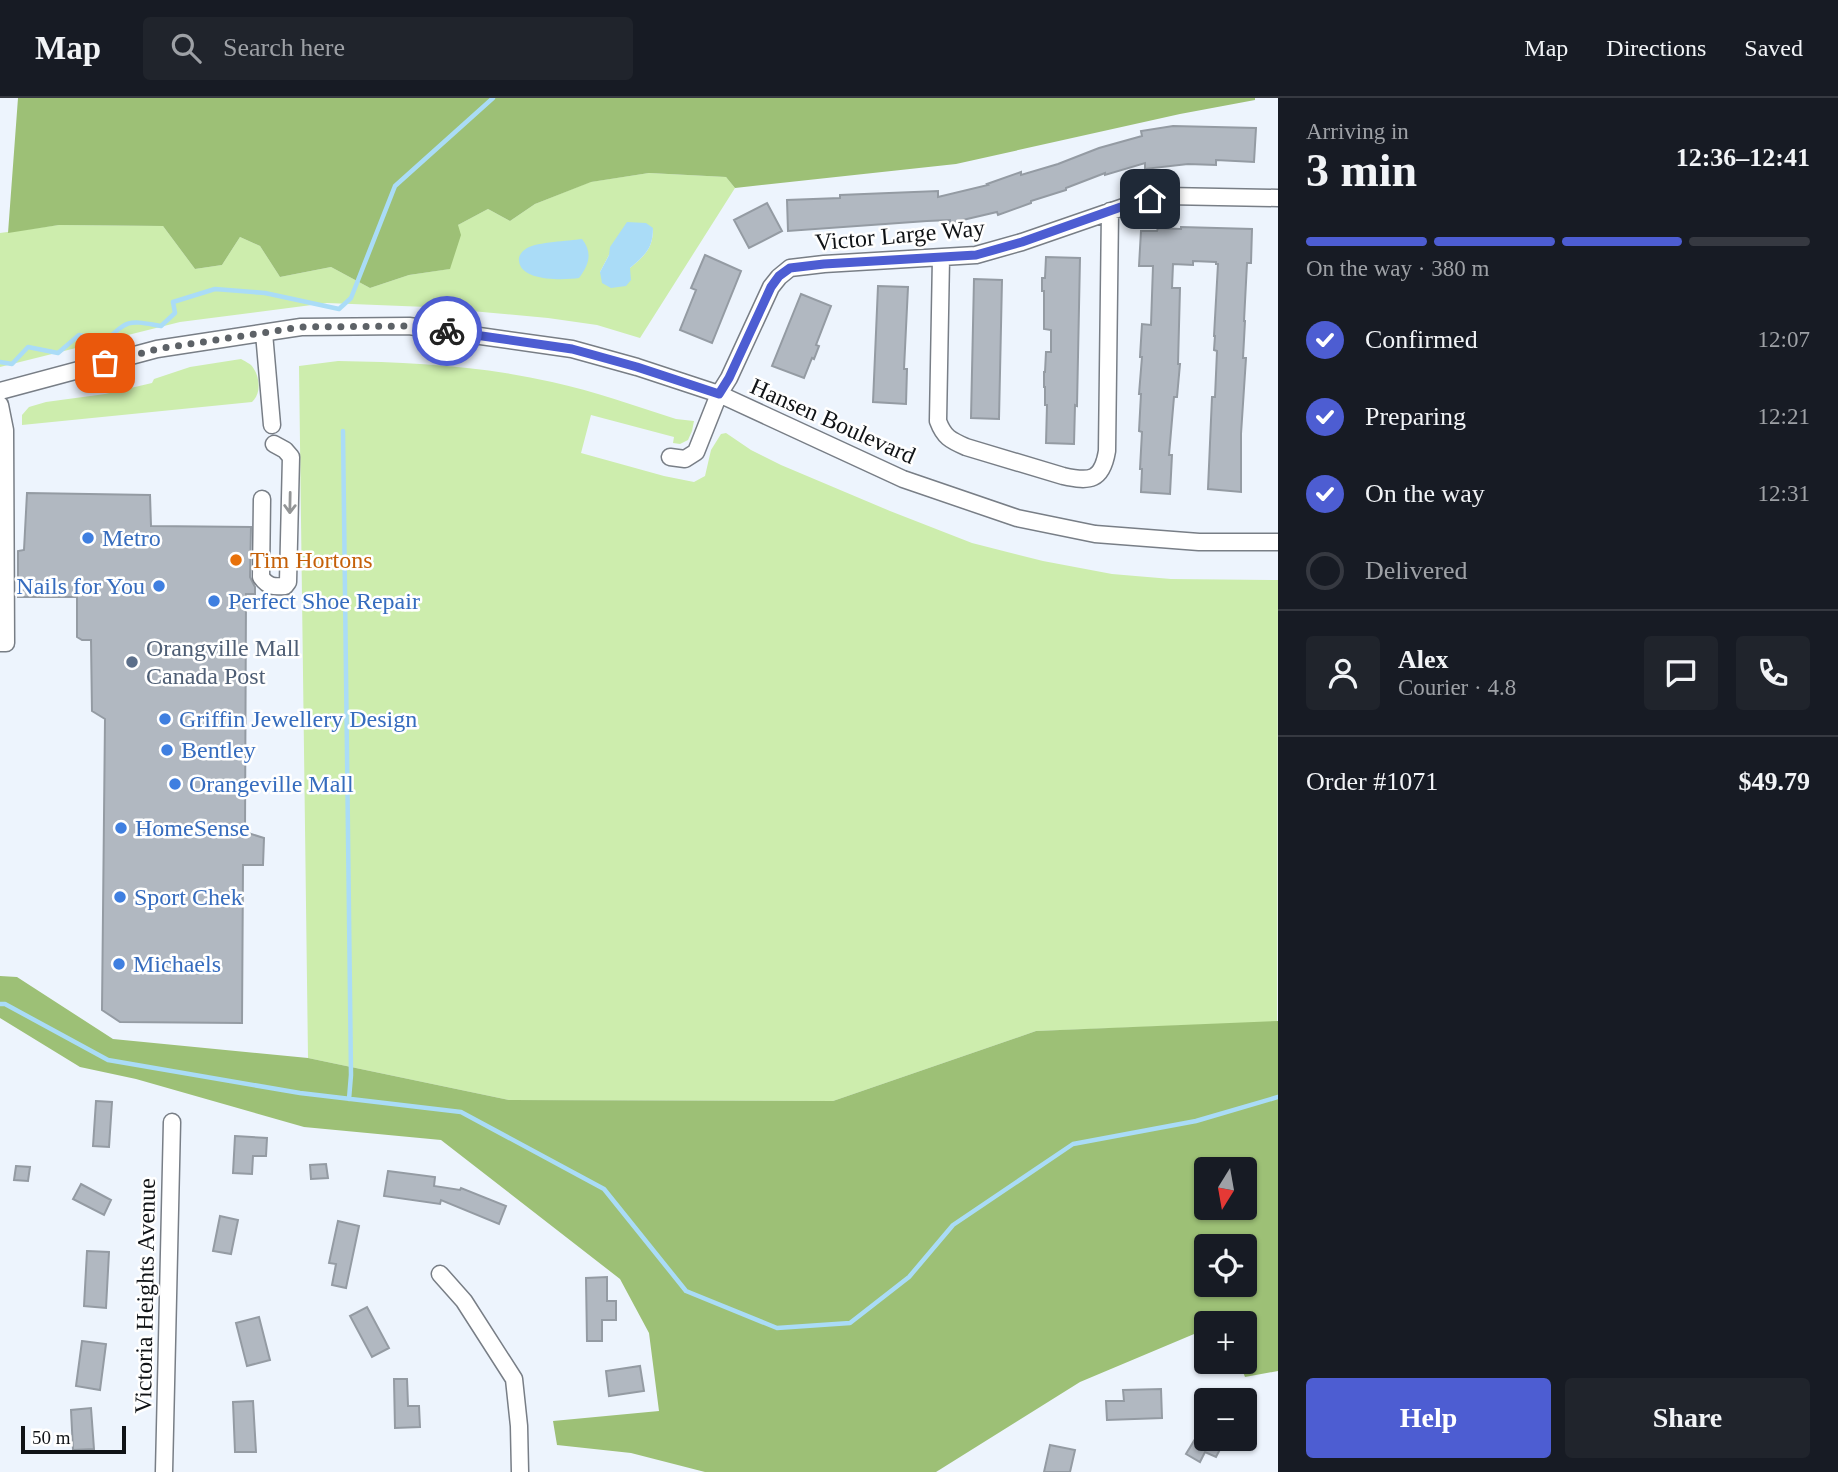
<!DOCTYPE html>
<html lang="en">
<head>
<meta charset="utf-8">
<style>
	:root { --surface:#171b24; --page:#20242c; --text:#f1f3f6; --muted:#9ea1a6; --line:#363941; --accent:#4d5dd2 }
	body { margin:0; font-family:"Times New Roman",serif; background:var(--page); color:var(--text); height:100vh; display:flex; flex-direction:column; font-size:26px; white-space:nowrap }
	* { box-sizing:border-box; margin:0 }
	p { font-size:23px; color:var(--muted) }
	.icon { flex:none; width:38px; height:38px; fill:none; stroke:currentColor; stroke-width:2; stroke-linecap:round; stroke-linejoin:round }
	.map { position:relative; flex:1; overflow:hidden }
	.panel { display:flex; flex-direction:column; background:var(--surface); width:560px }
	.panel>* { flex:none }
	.needle { width:46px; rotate:191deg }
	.fabs { position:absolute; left:1194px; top:1059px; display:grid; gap:14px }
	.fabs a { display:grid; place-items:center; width:63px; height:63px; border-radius:7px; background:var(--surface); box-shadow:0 2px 5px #0004; font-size:35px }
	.scale { position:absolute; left:21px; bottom:18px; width:105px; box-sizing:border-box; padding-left:7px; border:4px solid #101316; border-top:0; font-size:19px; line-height:24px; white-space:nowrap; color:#101316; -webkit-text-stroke:5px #fff; paint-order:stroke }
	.pin { position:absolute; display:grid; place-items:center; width:60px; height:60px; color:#fff; margin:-30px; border-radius:14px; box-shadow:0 4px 10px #0006 }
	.courier { position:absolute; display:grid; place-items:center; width:70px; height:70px; margin:-35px; border:5px solid #4d5dd2; border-radius:50%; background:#fff; color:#222; box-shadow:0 2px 9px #0007 }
	.summary em { font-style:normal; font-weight:700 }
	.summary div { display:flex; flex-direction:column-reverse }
	.summary { display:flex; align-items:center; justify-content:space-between; height:119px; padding:0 28px }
	h1 { font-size:46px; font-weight:700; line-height:52px }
	.bar { display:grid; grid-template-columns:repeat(4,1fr); gap:10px 7px; align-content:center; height:84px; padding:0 28px }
	.bar i { height:9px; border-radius:5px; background:var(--line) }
	.bar .active { background:var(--accent) }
	.bar p { grid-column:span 4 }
	.line { display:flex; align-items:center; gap:18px; padding:0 28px; border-top:2px solid var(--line) }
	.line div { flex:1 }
	.round { display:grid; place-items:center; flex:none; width:74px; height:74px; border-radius:7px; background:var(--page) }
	ol { padding:0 28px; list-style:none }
	li { display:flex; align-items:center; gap:21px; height:77px }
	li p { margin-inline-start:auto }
	li .icon { padding:7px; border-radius:50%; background:var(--accent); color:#fff; stroke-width:4 }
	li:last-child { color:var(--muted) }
	li i { width:38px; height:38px; border:4px solid var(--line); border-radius:50% }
	.action { display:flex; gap:14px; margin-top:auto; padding:14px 28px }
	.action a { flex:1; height:80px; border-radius:7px; background:var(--accent); color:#fff; font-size:28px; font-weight:700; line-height:80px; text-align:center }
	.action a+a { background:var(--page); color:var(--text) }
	header { display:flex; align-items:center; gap:42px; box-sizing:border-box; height:98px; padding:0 35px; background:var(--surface); border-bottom:2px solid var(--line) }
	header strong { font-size:33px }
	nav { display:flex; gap:38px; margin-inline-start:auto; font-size:24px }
	.search { width:490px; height:63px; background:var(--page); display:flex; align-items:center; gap:18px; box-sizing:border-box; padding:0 24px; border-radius:7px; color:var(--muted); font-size:26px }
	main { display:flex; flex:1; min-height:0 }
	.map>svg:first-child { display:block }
</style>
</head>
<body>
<header>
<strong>Map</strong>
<div class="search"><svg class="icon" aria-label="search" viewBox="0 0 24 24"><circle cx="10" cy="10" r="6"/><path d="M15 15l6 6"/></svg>Search here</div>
<nav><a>Map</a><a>Directions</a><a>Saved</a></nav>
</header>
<main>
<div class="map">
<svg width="1278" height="1374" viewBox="0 0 1278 1374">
	<rect width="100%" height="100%" fill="#edf4fd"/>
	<path fill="#cdedad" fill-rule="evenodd" d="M649,75L726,79L735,90L640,240L597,227L548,220L427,209L327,205L180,224L0,269V135L59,127L163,128L195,171L222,167L240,139L260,148L280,179L331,169L370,190L409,177L449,171L458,127L488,111L510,123L535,106L590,84ZM653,130C653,151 645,157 630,170V182L600,174L609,157Z
		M241,261C243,262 250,266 251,267C260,277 262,295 252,304L22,327V317L29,309L46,304L105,296L152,285L154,281L190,269Z
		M338,263C410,264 482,268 552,284C594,293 635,308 676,321L694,323L692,333L688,342L680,346L673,345L674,339L591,317L581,355L664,378L694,384L705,378L711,352L721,336L726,335L751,352L781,367L890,413L972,445L1043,463L1112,476L1171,481L1278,482L1277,924L1036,933L833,1003L509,1002L308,960L299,268Z"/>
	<path fill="#9dc076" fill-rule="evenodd" d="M18,0H1255V2L1180,16L956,66L735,90L726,79L649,75L591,84L535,106L510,123L488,111L458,127L461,137L450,171L409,177L370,190L331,169L280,179L260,148L240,139L222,167L195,171L163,128L59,127L8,135Z
		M0,878L17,879L113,941L308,960L509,1002L833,1003L1036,933L1278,923V1273L1245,1279L1239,1264H1244V1225H1206V1231L1080,1284L936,1374H705L631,1355L557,1347L553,1323L659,1313L649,1235L620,1181L441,1042L304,1029L136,981L80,969L0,920ZM1206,1071H1244V1110H1206ZM1206,1148H1244V1186H1206Z"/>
	<path fill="#aadcf7" d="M627,124L646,125L653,130C653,151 645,157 630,170L631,182L626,188L611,190L602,185L600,174L609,157L610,149Z
		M582,141C593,155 589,167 579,180C565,182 521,184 519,163C518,158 522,153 527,150C538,144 568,143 582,141Z"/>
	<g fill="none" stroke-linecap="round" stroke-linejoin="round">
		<path stroke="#aadcf7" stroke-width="4.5" d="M0,264L12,266L28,249L58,255L79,237L106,243C128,220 131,223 161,228L175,215L173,204L215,191L265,195L339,211L351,200L395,88L493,0
			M343,333L351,977L349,1001
			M0,906H5L108,962L300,995L461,1014L604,1091L686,1193L777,1230L850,1225L909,1179L953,1127L1073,1046L1196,1023L1278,999"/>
	</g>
	<path fill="#b1b8c1" stroke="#949ba3" stroke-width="2" d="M1173,28L1256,30L1254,64L1216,62V67L1188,66L1145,71V65L1105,77V75L1066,90V92L1031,103V105L998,117L997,114L950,125V122L927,123L788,133L787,102L840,100V97L938,93V99L988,87L987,86L1021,74V77L1058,66L1099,50L1142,38L1141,33Z
		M767,105L782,133L749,150L734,122Z
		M1181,129L1252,131L1251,165H1247L1244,223H1245L1243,260H1246L1241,336V394L1208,391L1212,299H1215L1217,253L1214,252L1215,238H1214L1218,166H1216V164L1193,163V167L1173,166L1172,190H1180L1178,266H1180L1177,299H1174L1169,357H1172L1170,396L1141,394L1142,371H1140L1142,334L1139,333L1141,296H1139L1142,259H1140L1142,226L1151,227L1153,168H1139L1141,133H1157L1158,130L1181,131Z
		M705,157L741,173L712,245L680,232L696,192L691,190Z
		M1046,159L1080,160L1077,308L1075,307L1074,346L1046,345L1047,307H1045V289H1044V274H1045L1046,254H1051V232L1044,231V193H1042V180H1045Z
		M974,181L1002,182L999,321L971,320Z
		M878,188L908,189L904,271H907L906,306L873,304Z
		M801,196L831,208L816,247L819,248L814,261L812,260L804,280L772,268Z
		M27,395L150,397L151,428L251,429L250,479L255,489V496H246L245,734L264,740L263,767H243L242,925L120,924L102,912L105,621L92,613L91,542H82L77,539V499H18V453L24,452Z
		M96,1003L112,1004L109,1049L93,1048Z
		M235,1038L267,1040L266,1058H253L252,1076L233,1075Z
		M326,1066L328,1080L311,1081L310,1067Z
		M16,1068L30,1069L28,1083L14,1082Z
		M388,1073L435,1079L434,1088L460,1092L461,1090L506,1108L499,1126L441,1102L440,1106L384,1098Z
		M81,1086L111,1102L104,1117L73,1101Z
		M220,1118L238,1122L231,1156L213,1153Z
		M338,1123L359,1128L346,1190L332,1187L336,1166L329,1165Z
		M87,1153L109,1154L106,1210L84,1208Z
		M607,1179V1203H616V1222H602V1243H587L586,1180Z
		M367,1209L389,1250L372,1259L350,1218Z
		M259,1219L270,1262L247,1268L236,1225Z
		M82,1243L106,1246L100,1292L76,1288Z
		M640,1268L644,1293L609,1298L606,1273Z
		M394,1281H407L408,1308H419L420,1329L395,1330Z
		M1161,1291L1162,1320L1107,1322L1106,1303H1124L1123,1292Z
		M253,1303L256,1354H235L233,1304Z
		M91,1310L94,1351L73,1352L71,1312Z
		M1206,1323V1340H1226L1216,1359L1205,1354L1200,1364L1186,1356Z
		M1050,1347L1075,1352L1070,1374H1044Z"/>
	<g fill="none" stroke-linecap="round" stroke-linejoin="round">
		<defs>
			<path id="minor" d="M941,160L938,323C944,339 950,342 966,349L1063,378C1090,384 1102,383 1107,353L1110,113
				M264,235L272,327
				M0,293L157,251L301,229L409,228L572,251L637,269L719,296L903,381L1017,420L1095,436L1199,444H1278
				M0,307L5,332L6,545H0
				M670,359L685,361L696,354L719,296L729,280L771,189L779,179L790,170L824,166L976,157L1022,144L1135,105L1166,98L1278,100
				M262,401L261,479C268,489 274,489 285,488L288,484L291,359L285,352L274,346
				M440,1176L464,1203L514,1281L519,1328L520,1374
				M164,1374L172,1024"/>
		</defs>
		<use href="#minor" stroke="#787e86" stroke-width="19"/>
		<use href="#minor" stroke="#fff" stroke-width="16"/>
	</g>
	<defs><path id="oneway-shaft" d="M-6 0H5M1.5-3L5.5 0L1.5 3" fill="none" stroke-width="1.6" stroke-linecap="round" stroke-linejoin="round" transform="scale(1.75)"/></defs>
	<use stroke="#939596" href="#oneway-shaft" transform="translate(290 405) rotate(91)"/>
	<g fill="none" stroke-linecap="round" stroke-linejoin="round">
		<path stroke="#5d6267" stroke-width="7" stroke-dasharray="0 12.6" d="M105,265L157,251L301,229L409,228L447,233"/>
		<path stroke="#4d5dd2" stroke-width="9" d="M447,233L572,251L637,269L719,296L729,280L771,189L779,178L790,170L824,166L976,157L1022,144L1135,104L1150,101"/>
	</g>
	<g fill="#3f7fe0" stroke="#fff" stroke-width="2.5">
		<circle cx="88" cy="440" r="7"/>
		<circle cx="159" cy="488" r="7"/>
		<circle cx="214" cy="503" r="7"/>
		<circle cx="165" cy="621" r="7"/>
		<circle cx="167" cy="652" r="7"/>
		<circle cx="175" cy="686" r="7"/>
		<circle cx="121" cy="730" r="7"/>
		<circle cx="120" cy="799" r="7"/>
		<circle cx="119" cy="866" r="7"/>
	</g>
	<circle fill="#e8710a" stroke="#fff" stroke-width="2.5" cx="236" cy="462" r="7"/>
	<circle fill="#5c6f8a" stroke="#fff" stroke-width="2.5" cx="132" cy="564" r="7"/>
	<g text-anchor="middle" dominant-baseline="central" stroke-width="5" stroke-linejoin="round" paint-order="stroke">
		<g font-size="24" fill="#101316" stroke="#fff">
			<text transform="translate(900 137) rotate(-5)">Victor Large Way</text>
			<text transform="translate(833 323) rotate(24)">Hansen Boulevard</text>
			<text transform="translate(145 1198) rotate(-89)">Victoria Heights Avenue</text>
		</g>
		<g font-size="24" fill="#366cbe" stroke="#fff" text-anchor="start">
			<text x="102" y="440">Metro</text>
			<text x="145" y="488" text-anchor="end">Nails for You</text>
			<text x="228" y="503">Perfect Shoe Repair</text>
			<text x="179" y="621">Griffin Jewellery Design</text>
			<text x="181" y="652">Bentley</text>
			<text x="189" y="686">Orangeville Mall</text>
			<text x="135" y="730">HomeSense</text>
			<text x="134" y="799">Sport Chek</text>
			<text x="133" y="866">Michaels</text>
		</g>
		<g font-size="24" fill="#c56008" stroke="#fff" text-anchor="start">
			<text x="250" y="462">Tim Hortons</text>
		</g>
		<g font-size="24" fill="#4e5e75" stroke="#fff" text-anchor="start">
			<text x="146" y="550">Orangville Mall<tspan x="146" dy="28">Canada Post</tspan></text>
		</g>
	</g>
</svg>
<div class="fabs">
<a><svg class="needle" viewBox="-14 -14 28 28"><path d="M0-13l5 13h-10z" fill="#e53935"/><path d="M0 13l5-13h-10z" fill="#9ea1a6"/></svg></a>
<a><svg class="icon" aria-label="locate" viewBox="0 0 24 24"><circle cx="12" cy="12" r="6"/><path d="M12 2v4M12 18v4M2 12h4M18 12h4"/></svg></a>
<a>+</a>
<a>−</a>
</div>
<div class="scale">50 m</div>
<div class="pin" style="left:105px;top:265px;background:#ea580c"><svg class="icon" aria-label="bag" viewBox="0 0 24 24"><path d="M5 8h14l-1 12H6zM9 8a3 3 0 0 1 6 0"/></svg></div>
<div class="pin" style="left:1150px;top:101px;background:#1f2937"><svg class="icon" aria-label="home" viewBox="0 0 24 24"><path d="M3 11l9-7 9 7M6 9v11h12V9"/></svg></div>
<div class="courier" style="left:447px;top:233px"><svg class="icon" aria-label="bike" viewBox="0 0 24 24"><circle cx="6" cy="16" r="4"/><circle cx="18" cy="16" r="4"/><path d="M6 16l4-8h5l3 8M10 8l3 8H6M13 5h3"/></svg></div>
</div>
<section class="panel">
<div class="summary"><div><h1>3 min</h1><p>Arriving in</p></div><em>12:36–12:41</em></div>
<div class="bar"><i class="active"></i><i class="active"></i><i class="active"></i><i></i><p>On the way · 380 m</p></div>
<ol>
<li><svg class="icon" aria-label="check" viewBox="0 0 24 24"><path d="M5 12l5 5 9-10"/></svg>Confirmed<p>12:07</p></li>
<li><svg class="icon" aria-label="check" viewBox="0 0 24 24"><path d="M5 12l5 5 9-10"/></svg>Preparing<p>12:21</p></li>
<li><svg class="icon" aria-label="check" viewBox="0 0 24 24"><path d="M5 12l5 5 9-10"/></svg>On the way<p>12:31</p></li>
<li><i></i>Delivered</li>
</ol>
<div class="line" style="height:126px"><a class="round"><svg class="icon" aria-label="person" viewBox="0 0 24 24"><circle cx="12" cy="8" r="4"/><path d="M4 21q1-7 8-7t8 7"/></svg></a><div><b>Alex</b><p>Courier · 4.8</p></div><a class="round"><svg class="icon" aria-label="chat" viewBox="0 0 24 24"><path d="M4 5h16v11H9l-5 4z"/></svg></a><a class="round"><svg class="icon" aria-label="phone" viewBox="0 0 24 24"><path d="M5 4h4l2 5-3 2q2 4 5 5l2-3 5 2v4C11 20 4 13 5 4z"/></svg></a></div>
<div class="line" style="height:91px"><div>Order #1071</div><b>$49.79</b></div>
<div class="action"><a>Help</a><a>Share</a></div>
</section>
</main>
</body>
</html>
